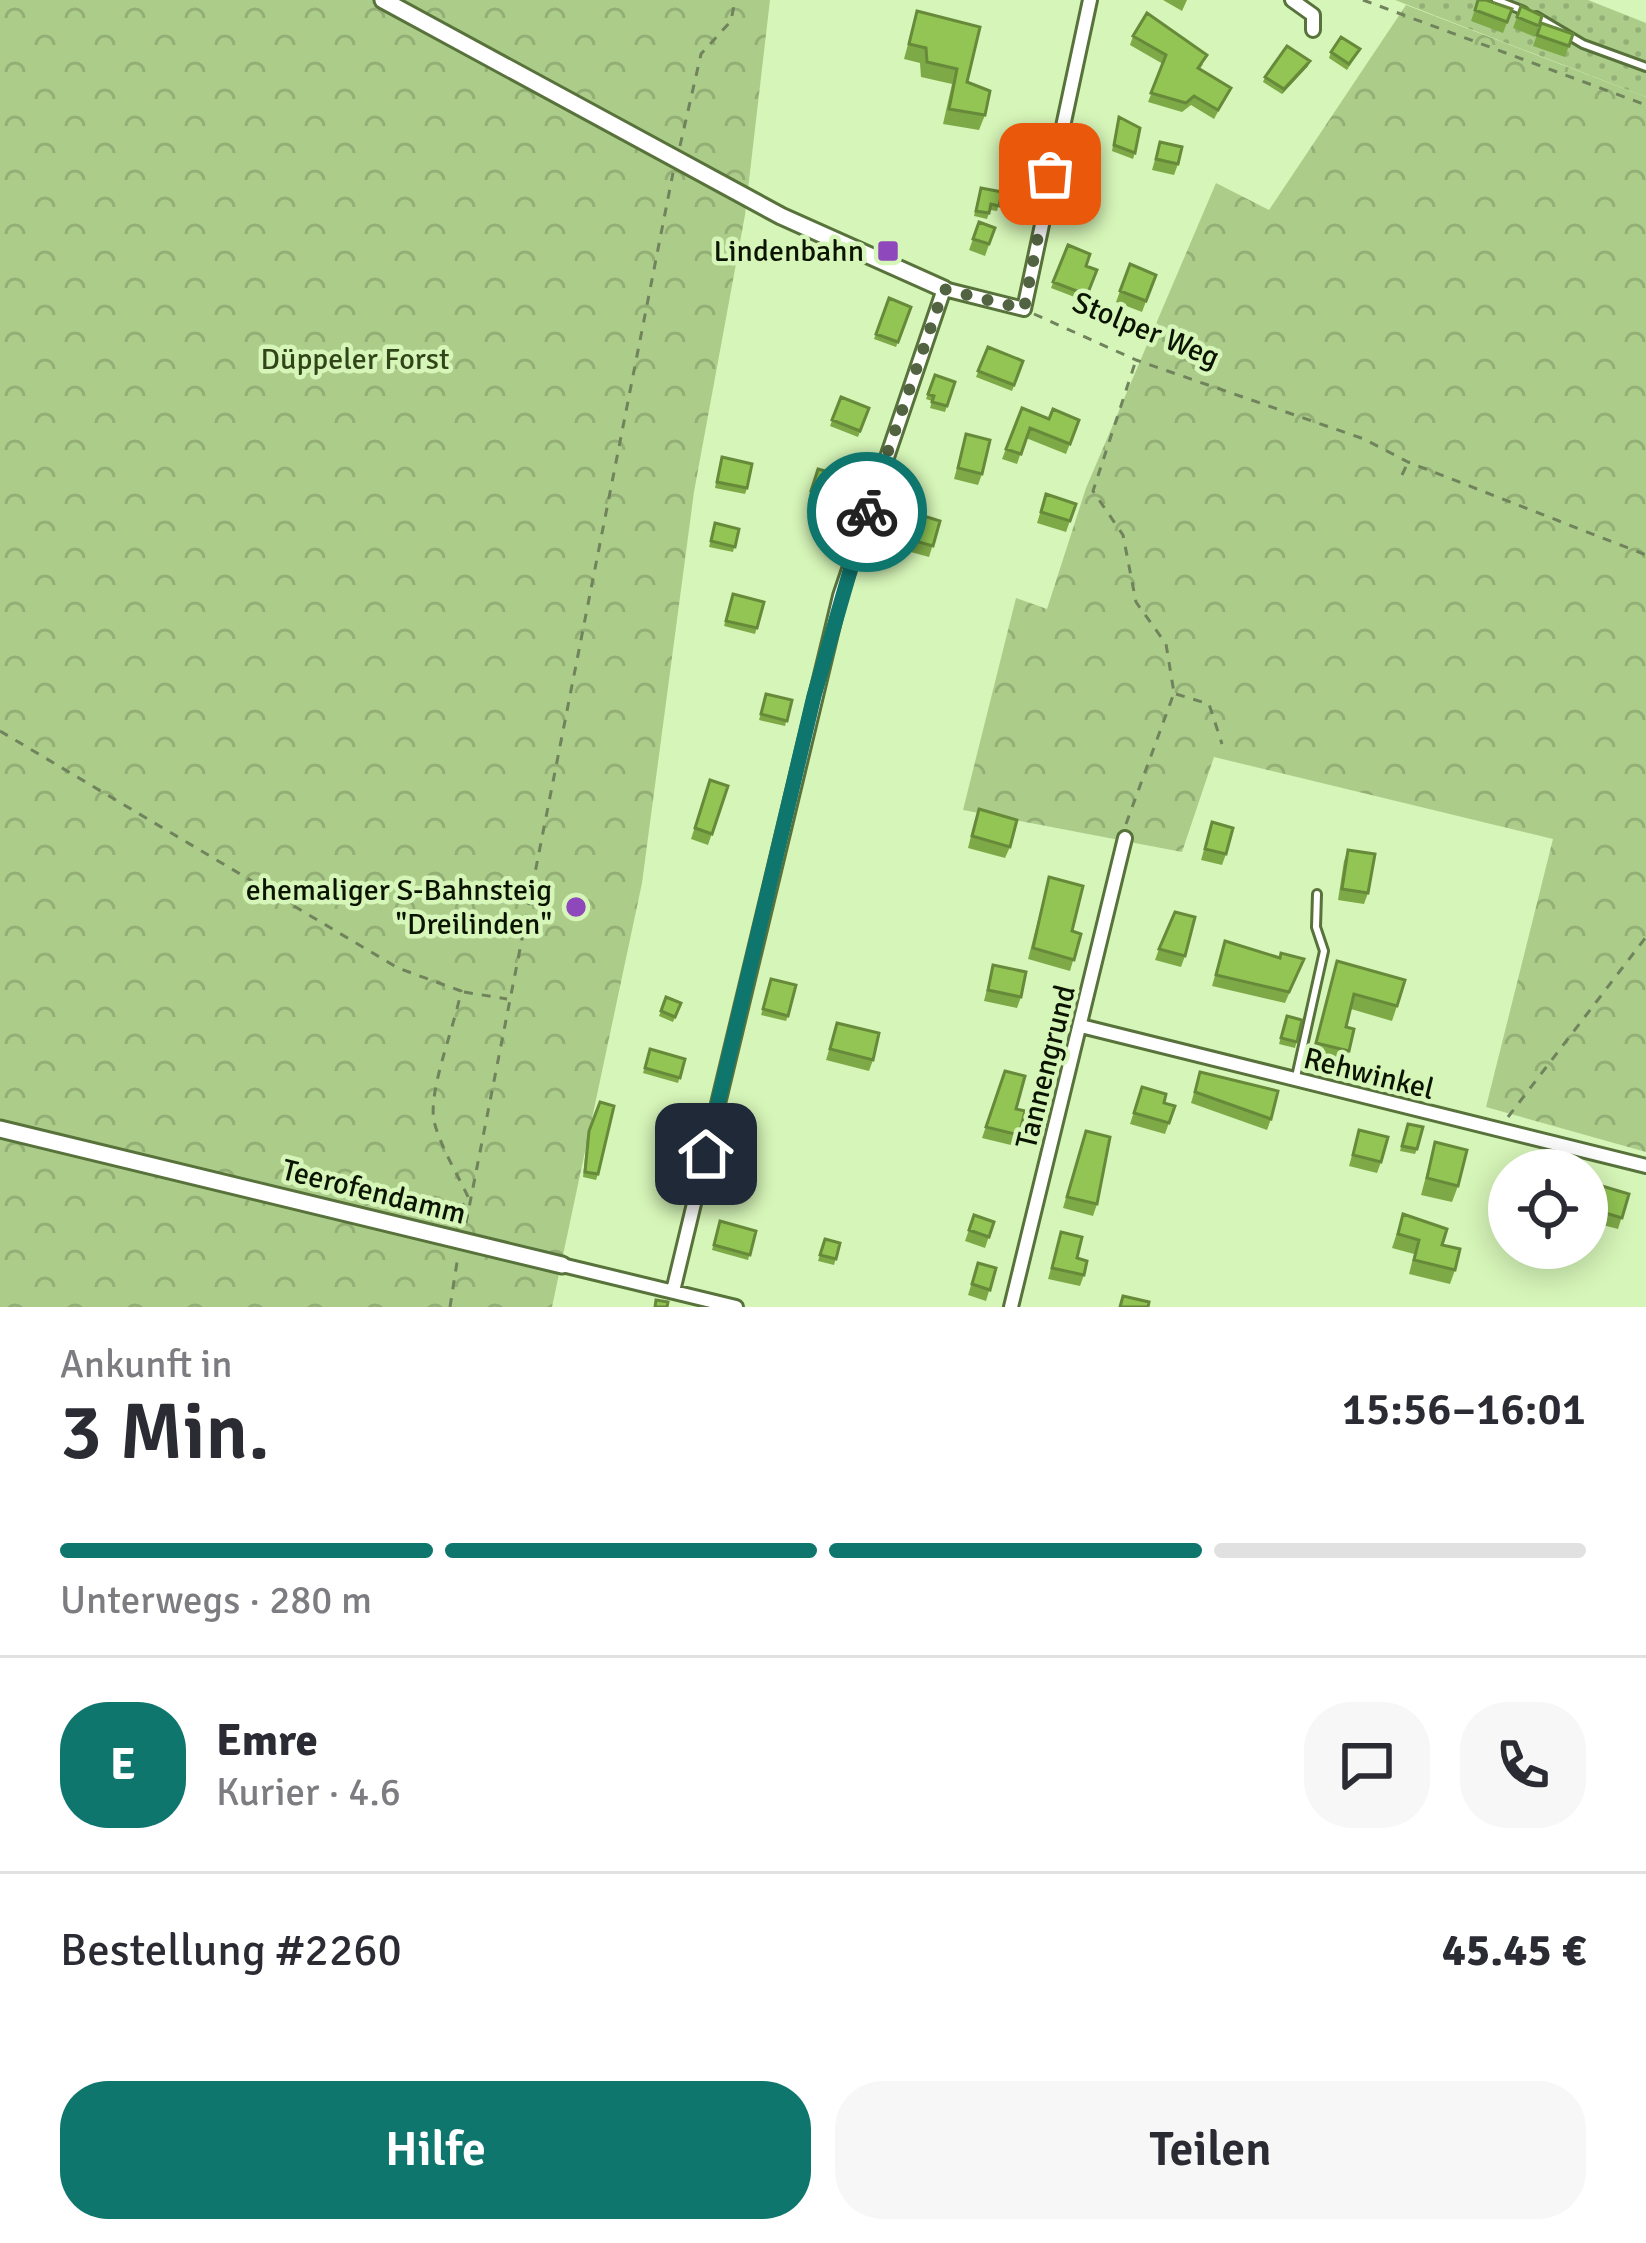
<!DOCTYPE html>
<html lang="de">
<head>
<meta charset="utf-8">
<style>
	:root { --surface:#fff; --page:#f7f7f7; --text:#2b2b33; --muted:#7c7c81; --line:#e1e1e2; --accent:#0f766e }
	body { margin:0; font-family:Signika,sans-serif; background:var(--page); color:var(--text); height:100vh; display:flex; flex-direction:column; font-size:45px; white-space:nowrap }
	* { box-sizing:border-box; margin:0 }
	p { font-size:39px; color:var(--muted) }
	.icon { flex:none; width:66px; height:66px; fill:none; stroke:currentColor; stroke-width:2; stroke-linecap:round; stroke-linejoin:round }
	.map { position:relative; height:1307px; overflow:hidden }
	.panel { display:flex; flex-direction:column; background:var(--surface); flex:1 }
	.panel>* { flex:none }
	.buttons { position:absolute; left:1488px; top:1149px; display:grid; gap:24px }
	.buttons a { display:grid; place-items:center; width:120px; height:120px; border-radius:50%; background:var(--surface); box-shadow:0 6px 30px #0003; font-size:60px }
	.pin { position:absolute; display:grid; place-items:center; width:102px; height:102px; color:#fff; margin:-51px; border-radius:24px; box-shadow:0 6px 18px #0006 }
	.courier { position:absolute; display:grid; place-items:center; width:120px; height:120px; margin:-60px; border:9px solid #0f766e; border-radius:50%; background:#fff; color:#222; box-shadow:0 3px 15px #0007 }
	.headline em { font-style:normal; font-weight:600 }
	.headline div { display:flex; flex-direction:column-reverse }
	.headline { display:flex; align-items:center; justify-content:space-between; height:204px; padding:0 60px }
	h1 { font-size:78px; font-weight:600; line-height:90px }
	.bar { display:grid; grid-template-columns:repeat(4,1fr); gap:18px 12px; align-content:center; height:144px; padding:0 60px }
	.bar i { height:15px; border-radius:9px; background:var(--line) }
	.bar .active { background:var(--accent) }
	.bar p { grid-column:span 4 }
	.line { display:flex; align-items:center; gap:30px; padding:0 60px; border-top:3px solid var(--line) }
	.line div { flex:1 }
	.round { display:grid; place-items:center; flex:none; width:126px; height:126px; border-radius:48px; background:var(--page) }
	.primary-button { display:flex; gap:24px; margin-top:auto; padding:24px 60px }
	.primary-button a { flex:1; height:138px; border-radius:48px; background:var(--accent); color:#fff; font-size:48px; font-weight:600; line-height:138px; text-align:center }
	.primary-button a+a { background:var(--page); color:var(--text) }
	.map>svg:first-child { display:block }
</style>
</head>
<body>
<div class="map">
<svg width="1646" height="1307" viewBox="0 0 1646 1307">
	<defs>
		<pattern id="forest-crowns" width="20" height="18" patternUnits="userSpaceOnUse" patternTransform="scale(3)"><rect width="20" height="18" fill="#accd8a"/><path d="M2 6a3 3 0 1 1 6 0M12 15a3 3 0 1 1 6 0" fill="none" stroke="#93af75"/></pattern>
		<pattern id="park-dots" width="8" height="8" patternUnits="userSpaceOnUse" patternTransform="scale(3)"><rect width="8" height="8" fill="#accd8a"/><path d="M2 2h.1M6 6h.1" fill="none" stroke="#93af75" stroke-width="1.8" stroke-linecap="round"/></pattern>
	</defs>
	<rect width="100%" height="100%" fill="#d6f5b8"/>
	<path fill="url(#forest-crowns)" d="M0,0H770L745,215L694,492L642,883L552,1307H0Z
		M1406,5L1646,97V1152L1486,1107L1553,839L1214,757L1182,852L963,810L1016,598L1047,609L1086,488L1216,183L1269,210Z"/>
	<path fill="url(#park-dots)" d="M1395,0H1588L1646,23V97Z"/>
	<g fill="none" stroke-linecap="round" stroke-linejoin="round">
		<defs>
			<path id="service" d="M1496,0L1524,11
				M1536,16L1583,44L1646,67
				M1296,1077L1324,951L1316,927L1317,894"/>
			<path id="minor" d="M1292,0L1313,15V30
				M1081,1026L1646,1166
				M562,1265L736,1307
				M673,1291L840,596L944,289L1024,309L1090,0
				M1011,1307L1125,838"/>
			<path id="tertiary" d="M383,0L781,216L944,289
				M0,1129L562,1265"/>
		</defs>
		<use href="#service" stroke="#58723b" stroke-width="12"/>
		<use href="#minor" stroke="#58723b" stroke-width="18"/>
		<use href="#tertiary" stroke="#58723b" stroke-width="21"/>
		<path stroke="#70835c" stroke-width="3" stroke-dasharray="9 9" stroke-linecap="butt" d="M1363,0L1646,105
			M680,146L701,54L731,21L735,0
			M1034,314L1136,360L1364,439L1408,462L1646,555
			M1402,475L1408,462
			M1176,694L1209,704L1222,744
			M0,731L398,968L461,991C455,1026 428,1090 434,1121C440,1146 458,1175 469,1199L449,1219
			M1126,824L1174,693L1166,644L1136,602L1123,535L1093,491L1136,360
			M464,992L507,999
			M1508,1117L1646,937
			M466,1223L673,173
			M450,1307L458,1256"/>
		<use href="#service" stroke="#fff" stroke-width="6"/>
		<use href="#minor" stroke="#fff" stroke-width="12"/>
		<use href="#tertiary" stroke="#fff" stroke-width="15"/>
	</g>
	<path fill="#7ea947" d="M1163,0H1187L1182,11Z
		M1478,0L1512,9L1503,33L1471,21Z
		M1521,6L1542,16L1535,37L1513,28Z
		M917,11L967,82L985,115L979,130L943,124L952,84L921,77L920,63L904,59Z
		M1541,23L1573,34L1565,57L1533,46Z
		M1133,36L1203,64L1200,69L1231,88L1214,119L1191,105L1182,112L1148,102L1163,64L1130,45Z
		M1360,49L1347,70L1329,58L1331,52Z
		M1308,66L1282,94L1263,82L1265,77Z
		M1117,123L1135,153L1133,159L1112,151Z
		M1160,142L1178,164L1174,175L1152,170Z
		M1008,161L1023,188L1019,199L1001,195L997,211L990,210L987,219L974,216L979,193L1000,192Z
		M995,228L985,256L969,250L973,239Z
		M1068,245L1086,266L1097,270L1085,301L1051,288Z
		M1130,264L1156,275L1142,312L1116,302Z
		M889,298L911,307L896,347L874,339Z
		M988,347L1023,361L1012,391L976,377Z
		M935,375L955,382L945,412L930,408L932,401L926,399Z
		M841,397L869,408L858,437L830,426Z
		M1022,408L1049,419L1079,420L1066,454L1026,438L1017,464L1002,459Z
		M966,434L982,474L978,485L954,479Z
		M720,463L747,488L745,494L715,488Z
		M818,469L846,477L838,504L809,496Z
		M1046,494L1070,521L1066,532L1037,523Z
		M911,512L940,521L929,557L900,549Z
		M715,523L739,529L733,552L709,547Z
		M733,594L764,602L755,634L724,626Z
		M766,694L792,700L785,726L759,720Z
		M710,780L728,786L708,845L691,839Z
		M975,820L1010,847L1005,858L968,848Z
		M1212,822L1226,854L1222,865L1201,860Z
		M1348,850L1368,893L1364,904L1338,900L1344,861Z
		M1049,877L1072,931L1081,934L1070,971L1028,959Z
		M1225,941L1280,958L1304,959L1285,1003L1212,986Z
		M1159,949L1185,956L1181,967L1155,960Z
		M1337,961L1397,1006L1392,1021L1351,1009L1346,1027L1349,1051L1344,1066L1311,1058Z
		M993,965L1021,997L1017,1008L984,1001Z
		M771,979L788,1016L786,1021L761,1015Z
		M666,997L681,1003L673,1022L659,1016Z
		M1287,1016L1302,1020L1295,1048L1279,1044Z
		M837,1023L873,1060L869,1071L826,1060Z
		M650,1049L685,1059L678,1083L643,1073Z
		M1005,1071L1016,1109L1019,1135L1015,1146L982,1138Z
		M1200,1072L1271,1119L1267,1130L1191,1103Z
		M1142,1087L1164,1103L1175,1106L1165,1134L1130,1124Z
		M600,1102L598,1174L596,1180L583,1177L587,1137Z
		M1408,1124L1417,1149L1415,1154L1400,1151Z
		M1359,1130L1381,1162L1377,1173L1349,1166Z
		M1082,1142L1097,1204L1093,1216L1063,1208Z
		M1435,1142L1458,1186L1452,1202L1421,1195Z
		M1602,1186L1629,1194L1618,1229L1591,1222Z
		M1403,1214L1442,1245L1455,1270L1450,1284L1409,1274L1414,1254L1392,1248Z
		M974,1215L994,1222L985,1248L965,1241Z
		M720,1221L756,1231L748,1260L712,1250Z
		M1061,1232L1077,1258L1084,1275L1080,1286L1048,1279Z
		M825,1239L840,1243L834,1265L818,1261Z
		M978,1263L996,1268L986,1301L968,1295Z"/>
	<path fill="#668a3a" d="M1310,61L1308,66L1282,94L1284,89Z"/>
	<path fill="#92c553" stroke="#668a3a" stroke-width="3" d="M1478,0H1486L1512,9L1507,22L1475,10Z
		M1521,6L1542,16L1539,26L1517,17Z
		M917,11L980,27L967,82L990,91L985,115L949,109L957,69L927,62L926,48L909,44Z
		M1147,13L1207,55L1198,68L1231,88L1218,110L1194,96L1186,103L1151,93L1166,55L1133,36Z
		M1541,23L1573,34L1569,46L1537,35Z
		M1341,37L1360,49L1349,64L1331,52Z
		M1287,46L1310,61L1284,89L1265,77Z
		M1119,117L1140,128L1135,153L1114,145Z
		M1160,142L1182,147L1178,164L1156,159Z
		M1008,161L1028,165L1023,188L1003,184Z
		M981,188L1002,192L999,206L991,204L989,213L976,211Z
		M979,222L995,228L989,244L973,239Z
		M1068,245L1090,254L1086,266L1097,270L1087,295L1053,282Z
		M1130,264L1156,275L1146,301L1120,291Z
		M889,298L911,307L898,342L876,334Z
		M988,347L1023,361L1014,385L978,371Z
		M935,375L955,382L947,406L932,402L934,396L928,394Z
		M841,397L869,408L860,431L832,420Z
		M1022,408L1049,419L1053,409L1079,420L1070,444L1030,428L1021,454L1006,449Z
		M966,434L990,440L982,474L958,468Z
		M722,457L752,464L747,488L717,482Z
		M818,469L846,477L840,499L811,491Z
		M1046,494L1076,504L1070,521L1041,512Z
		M911,512L940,521L933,546L904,538Z
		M715,523L739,529L735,547L711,541Z
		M733,594L764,602L757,628L726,621Z
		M766,694L792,700L787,721L761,714Z
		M710,780L728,786L712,834L695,828Z
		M979,809L1017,820L1010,847L972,836Z
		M1212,822L1233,828L1226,854L1205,849Z
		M1348,850L1375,854L1368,893L1342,889Z
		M1049,877L1083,886L1072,931L1081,934L1074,960L1033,948Z
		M1175,912L1195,917L1185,956L1159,949Z
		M1225,941L1280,958L1281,953L1304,959L1289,992L1216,975Z
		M1337,961L1405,980L1397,1006L1354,994L1346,1027L1354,1029L1349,1051L1316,1043Z
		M993,965L1026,972L1021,997L988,990Z
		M771,979L796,985L788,1016L763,1009Z
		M666,997L681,1003L675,1017L661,1011Z
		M1287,1016L1302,1020L1297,1042L1281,1038Z
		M837,1023L879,1033L873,1060L830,1049Z
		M650,1049L685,1059L680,1078L645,1068Z
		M1005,1071L1025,1076L1016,1109L1025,1111L1019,1135L986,1127Z
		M1200,1072L1278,1091L1271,1119L1195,1092Z
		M1142,1087L1166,1094L1164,1103L1175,1106L1169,1123L1134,1113Z
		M600,1102L614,1106L598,1174L585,1172L589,1131Z
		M1408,1124L1423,1127L1417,1149L1402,1146Z
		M1359,1130L1388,1137L1381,1162L1353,1155Z
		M1086,1131L1110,1137L1097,1204L1067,1197Z
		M1435,1142L1467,1150L1458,1186L1427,1178Z
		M1602,1186L1629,1194L1622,1218L1595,1210Z
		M1403,1214L1447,1229L1442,1245L1460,1249L1455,1270L1414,1260L1419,1240L1398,1234Z
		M974,1215L994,1222L989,1237L969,1230Z
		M720,1221L756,1231L750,1255L714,1245Z
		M1061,1232L1082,1237L1077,1258L1087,1261L1084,1275L1052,1268Z
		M825,1239L840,1243L836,1259L820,1255Z
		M978,1263L996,1268L990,1290L972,1284Z
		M1123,1296L1149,1302L1148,1307H1120Z
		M656,1300L668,1302L667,1307H655Z"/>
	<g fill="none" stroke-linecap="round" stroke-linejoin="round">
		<path stroke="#526341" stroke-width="12" stroke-dasharray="0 21.6" d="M867,512L944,289L1024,309L1050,174"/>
		<path stroke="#0f766e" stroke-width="15" d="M706,1154L814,696L867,512"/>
	</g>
	<g fill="#8e48bb" stroke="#d6f5b8" stroke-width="4.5">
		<rect x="876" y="239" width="24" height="24" rx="6"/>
		<circle cx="576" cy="907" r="12"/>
	</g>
	<g text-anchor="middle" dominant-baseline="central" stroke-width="9" stroke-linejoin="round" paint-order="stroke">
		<g font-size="30" fill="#0b1401" stroke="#d6f5b8" text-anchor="end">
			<text x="864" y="251">Lindenbahn</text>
			<text x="552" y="890">ehemaliger S-Bahnsteig<tspan x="552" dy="34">"Dreilinden"</tspan></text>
		</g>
		<g font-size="30" fill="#0b1401" stroke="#d6f5b8">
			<text transform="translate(1146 330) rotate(22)">Stolper Weg</text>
			<text transform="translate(1046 1067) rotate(-76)">Tannengrund</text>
			<text transform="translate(1369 1074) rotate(14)">Rehwinkel</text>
			<text transform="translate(374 1192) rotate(14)">Teerofendamm</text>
		</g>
		<g font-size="30" fill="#314518" stroke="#d6f5b8">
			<text x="355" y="359">Düppeler Forst</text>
		</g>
	</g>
</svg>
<div class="buttons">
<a><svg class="icon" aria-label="locate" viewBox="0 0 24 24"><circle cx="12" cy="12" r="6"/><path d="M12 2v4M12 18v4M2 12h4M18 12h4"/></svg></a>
</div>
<div class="pin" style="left:1050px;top:174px;background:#ea580c"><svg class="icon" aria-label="bag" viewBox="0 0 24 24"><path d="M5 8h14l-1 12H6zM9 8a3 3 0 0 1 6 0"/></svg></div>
<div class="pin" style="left:706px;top:1154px;background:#1f2937"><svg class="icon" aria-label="home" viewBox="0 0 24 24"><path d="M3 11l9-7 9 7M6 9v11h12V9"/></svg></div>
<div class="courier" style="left:867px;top:512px"><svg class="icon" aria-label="bike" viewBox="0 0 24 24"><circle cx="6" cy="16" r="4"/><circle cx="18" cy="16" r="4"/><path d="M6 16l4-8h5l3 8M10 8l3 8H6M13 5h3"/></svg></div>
</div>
<section class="panel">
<div class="headline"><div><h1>3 Min.</h1><p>Ankunft in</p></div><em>15:56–16:01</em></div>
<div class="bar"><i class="active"></i><i class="active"></i><i class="active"></i><i></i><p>Unterwegs · 280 m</p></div>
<div class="line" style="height:216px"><b class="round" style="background:var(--accent);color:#fff">E</b><div><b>Emre</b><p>Kurier · 4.6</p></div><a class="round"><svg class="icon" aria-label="chat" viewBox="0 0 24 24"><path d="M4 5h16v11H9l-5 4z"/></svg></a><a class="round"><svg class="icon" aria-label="phone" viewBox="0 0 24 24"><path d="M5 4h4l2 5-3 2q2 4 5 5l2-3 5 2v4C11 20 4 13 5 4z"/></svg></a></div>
<div class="line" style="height:156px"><div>Bestellung #2260</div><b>45.45 €</b></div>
<div class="primary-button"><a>Hilfe</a><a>Teilen</a></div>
</section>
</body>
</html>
